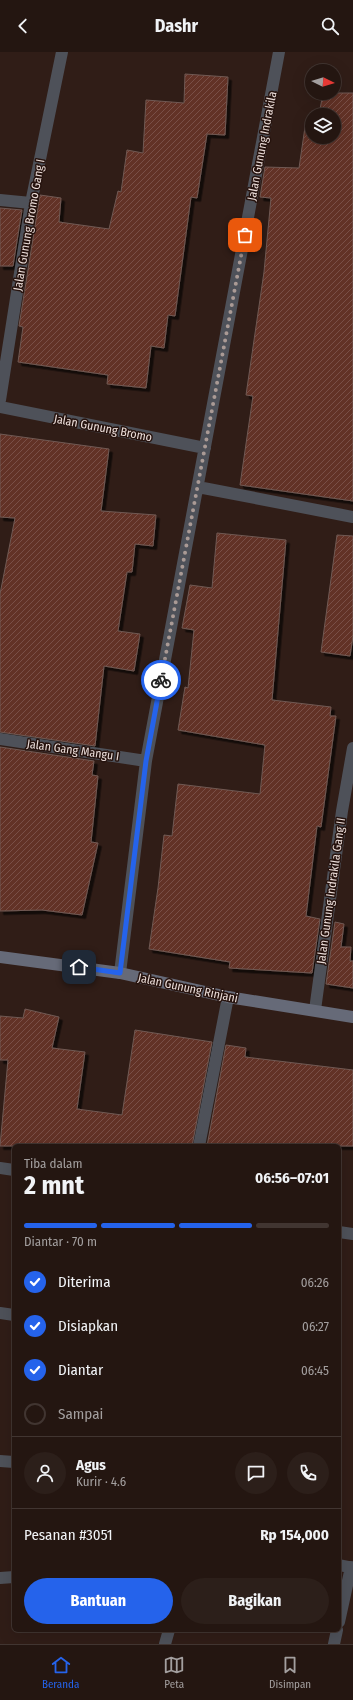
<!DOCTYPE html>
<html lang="id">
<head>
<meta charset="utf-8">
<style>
	:root { --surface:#241611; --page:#2c1f1a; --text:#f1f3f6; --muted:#a39f9f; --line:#413531; --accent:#2563eb }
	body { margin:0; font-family:"Fira Sans Condensed",sans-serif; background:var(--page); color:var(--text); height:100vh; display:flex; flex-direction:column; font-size:15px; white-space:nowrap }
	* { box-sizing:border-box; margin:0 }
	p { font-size:13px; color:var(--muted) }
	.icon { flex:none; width:22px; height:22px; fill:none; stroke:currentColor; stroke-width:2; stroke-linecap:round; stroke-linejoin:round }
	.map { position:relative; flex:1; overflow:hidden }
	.panel { position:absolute; left:12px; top:1092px; width:329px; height:488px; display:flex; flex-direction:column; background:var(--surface); border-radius:6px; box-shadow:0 4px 16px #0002,0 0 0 1px var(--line) }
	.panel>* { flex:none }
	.needle { width:26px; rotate:95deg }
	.buttons { position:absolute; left:305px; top:12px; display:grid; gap:8px }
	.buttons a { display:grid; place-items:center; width:36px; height:36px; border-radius:50%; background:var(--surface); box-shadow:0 4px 16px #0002,0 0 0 1px var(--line); font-size:20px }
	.pin { position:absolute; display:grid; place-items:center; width:34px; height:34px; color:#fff; margin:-17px; border-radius:8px; box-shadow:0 2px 6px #0006 }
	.courier { position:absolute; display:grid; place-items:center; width:40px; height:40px; margin:-20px; border:3px solid #2563eb; border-radius:50%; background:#fff; color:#222; box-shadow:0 1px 5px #0007 }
	.head em { font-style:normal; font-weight:700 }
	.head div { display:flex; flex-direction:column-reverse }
	.head { display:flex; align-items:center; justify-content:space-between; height:68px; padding:0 12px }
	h1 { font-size:26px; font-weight:700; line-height:30px }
	.bar { display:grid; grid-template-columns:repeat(4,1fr); gap:6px 4px; align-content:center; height:48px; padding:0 12px }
	.bar i { height:5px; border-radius:3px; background:var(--line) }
	.bar .selected { background:var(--accent) }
	.bar p { grid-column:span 4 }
	.line { display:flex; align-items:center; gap:10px; padding:0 12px; border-top:1px solid var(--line) }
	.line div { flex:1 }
	.round { display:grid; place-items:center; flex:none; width:42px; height:42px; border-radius:21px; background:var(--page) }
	ol { padding:0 12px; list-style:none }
	li { display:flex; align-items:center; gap:12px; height:44px }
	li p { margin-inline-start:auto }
	li .icon { padding:4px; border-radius:50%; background:var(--accent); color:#fff; stroke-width:4 }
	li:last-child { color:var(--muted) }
	li i { width:22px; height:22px; border:2px solid var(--line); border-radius:50% }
	.primary-button { display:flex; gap:8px; margin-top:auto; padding:8px 12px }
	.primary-button a { flex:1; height:46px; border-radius:24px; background:var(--accent); color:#fff; font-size:16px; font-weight:700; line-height:46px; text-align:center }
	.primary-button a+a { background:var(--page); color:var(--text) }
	header { display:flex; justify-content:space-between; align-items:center; height:52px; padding:0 12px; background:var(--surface); font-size:18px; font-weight:700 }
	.tab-bar { display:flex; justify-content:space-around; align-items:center; height:56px; border-top:1px solid var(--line); background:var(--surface); font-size:11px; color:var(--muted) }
	.tab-bar a { display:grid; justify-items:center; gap:2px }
	.tab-bar .selected { color:var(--accent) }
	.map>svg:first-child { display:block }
</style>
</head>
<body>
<header><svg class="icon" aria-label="back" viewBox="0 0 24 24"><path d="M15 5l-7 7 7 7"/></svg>Dashr<svg class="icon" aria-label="search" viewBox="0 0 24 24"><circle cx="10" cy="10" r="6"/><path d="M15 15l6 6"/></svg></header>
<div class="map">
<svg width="353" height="1592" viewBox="0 0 353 1592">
	<defs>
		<pattern id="building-hatch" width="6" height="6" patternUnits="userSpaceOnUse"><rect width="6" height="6" fill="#623327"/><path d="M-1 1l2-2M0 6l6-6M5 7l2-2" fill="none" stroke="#795046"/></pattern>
		<filter id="shadow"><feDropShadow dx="3.5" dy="3.5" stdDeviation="0" flood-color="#0009"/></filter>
	</defs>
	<rect width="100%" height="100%" fill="#301d17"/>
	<path fill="url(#building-hatch)" stroke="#705953" filter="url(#shadow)" d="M185,22L228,25L225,83L207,82L197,146L191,145L175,264L168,263L164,296L151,294L146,336L107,332L108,323L18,310L23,275L19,274L40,143L61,146L59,170L109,177L118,139L121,140L127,98L143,101L146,48L184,51Z
		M323,41H353V449L240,433L253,344L246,343L264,220L271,146L260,145L265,115L299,116L305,75L312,76V85H334V63H319Z
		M0,156L22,158L13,214H0Z
		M0,382L109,397L101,459L156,463L153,494L135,492L132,520H127L118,579L140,582L134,619L104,614L95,694L0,680V542L15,466L0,465Z
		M217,481L286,488L272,648L331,655L330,664H336L321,775L317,774L306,864L320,867L312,921L229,916L230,910L149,897L158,836L164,783L172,784L178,732L260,742L265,693L178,678L185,635L188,636L194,578L182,576L190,533L212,536Z
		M337,483L353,484V584L350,604L321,600Z
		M0,695L94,709L92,723L98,724L91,790L98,791L82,863L42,858L0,859Z
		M335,870L344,872L341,895H351L350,909H353V936L326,932Z
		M25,957L59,965L52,996L85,1000L77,1057L122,1063L135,978L212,990L192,1094H0L8,1008H0V964L23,966Z
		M226,993L246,996L245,1005L353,1018V1094H207Z"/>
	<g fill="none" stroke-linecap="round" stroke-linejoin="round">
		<path stroke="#4e5159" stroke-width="12" d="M0,148L31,151
			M0,348L31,151L62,0
			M0,355L205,396
			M198,435L353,465
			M0,687L146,709
			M120,921L146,709L279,0
			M315,958L342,759L353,696
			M199,1094L228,945
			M0,1116L14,1118
			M339,1180L353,1182
			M0,1261L14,1263
			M0,1409L14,1410
			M339,1513L353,1516
			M0,1526L14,1525
			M339,1570L351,1515
			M165,1592L169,1578
			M334,1592L337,1578"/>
		<path stroke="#666a78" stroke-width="12" d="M0,905L120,921L228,945L353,965"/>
	</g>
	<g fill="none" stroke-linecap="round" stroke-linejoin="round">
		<path stroke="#aa9a95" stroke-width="4" stroke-dasharray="0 7.2" d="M161,628L245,183"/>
		<path stroke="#2563eb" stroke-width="5" d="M79,915L120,921L146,709L161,628"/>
	</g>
	<g text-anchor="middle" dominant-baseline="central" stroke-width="3" stroke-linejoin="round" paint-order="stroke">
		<g font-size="12" fill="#ebddd9" stroke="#26130e">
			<text transform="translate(262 94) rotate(-79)">Jalan Gunung Indrakila</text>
			<text transform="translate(29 173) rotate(-80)">Jalan Gunung Bromo Gang I</text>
			<text transform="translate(103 376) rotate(11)">Jalan Gunung Bromo</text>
			<text transform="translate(73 698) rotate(8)">Jalan Gang Mangu I</text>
			<text transform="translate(331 839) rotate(-82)">Jalan Gunung Indrakila Gang II</text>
			<text transform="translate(188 936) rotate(12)">Jalan Gunung Rinjani</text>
		</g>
	</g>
</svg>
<div class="buttons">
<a><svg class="needle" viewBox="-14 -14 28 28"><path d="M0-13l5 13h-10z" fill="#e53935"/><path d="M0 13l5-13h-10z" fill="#a39f9f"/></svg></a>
<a><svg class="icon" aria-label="layers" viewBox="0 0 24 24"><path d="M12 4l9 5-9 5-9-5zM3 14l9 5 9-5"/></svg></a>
</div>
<div class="pin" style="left:245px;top:183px;background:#ea580c"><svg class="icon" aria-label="bag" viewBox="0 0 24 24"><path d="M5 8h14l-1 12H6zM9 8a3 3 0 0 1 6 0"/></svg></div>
<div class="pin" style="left:79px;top:915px;background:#1f2937"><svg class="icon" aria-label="home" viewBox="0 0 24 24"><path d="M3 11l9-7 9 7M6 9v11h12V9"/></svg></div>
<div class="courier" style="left:161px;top:628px"><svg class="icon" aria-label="bike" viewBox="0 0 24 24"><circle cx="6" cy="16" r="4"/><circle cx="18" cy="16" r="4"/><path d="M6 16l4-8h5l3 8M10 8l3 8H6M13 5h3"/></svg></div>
<section class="panel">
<div class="head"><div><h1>2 mnt</h1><p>Tiba dalam</p></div><em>06:56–07:01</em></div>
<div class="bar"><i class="selected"></i><i class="selected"></i><i class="selected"></i><i></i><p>Diantar · 70 m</p></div>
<ol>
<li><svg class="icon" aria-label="check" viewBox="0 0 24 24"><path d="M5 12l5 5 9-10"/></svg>Diterima<p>06:26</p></li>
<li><svg class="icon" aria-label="check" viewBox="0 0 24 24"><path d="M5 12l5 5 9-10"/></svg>Disiapkan<p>06:27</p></li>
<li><svg class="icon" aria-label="check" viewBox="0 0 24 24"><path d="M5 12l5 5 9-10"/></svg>Diantar<p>06:45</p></li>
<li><i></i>Sampai</li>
</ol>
<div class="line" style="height:72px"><a class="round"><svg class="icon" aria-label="person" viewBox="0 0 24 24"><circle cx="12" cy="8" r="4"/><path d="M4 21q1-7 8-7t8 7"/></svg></a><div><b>Agus</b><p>Kurir · 4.6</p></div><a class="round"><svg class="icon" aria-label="chat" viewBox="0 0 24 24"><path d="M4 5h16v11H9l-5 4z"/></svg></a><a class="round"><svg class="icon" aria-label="phone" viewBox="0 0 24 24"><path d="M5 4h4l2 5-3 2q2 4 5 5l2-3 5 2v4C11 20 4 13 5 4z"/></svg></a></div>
<div class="line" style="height:52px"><div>Pesanan #3051</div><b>Rp 154,000</b></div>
<div class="primary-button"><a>Bantuan</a><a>Bagikan</a></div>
</section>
</div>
<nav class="tab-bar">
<a class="selected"><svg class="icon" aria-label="home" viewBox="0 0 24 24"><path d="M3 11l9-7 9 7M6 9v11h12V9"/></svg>Beranda</a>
<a><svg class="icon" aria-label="map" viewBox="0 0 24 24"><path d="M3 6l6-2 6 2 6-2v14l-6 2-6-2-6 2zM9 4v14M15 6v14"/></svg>Peta</a>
<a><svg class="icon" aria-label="saved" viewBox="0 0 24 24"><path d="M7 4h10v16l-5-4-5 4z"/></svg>Disimpan</a>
</nav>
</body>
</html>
